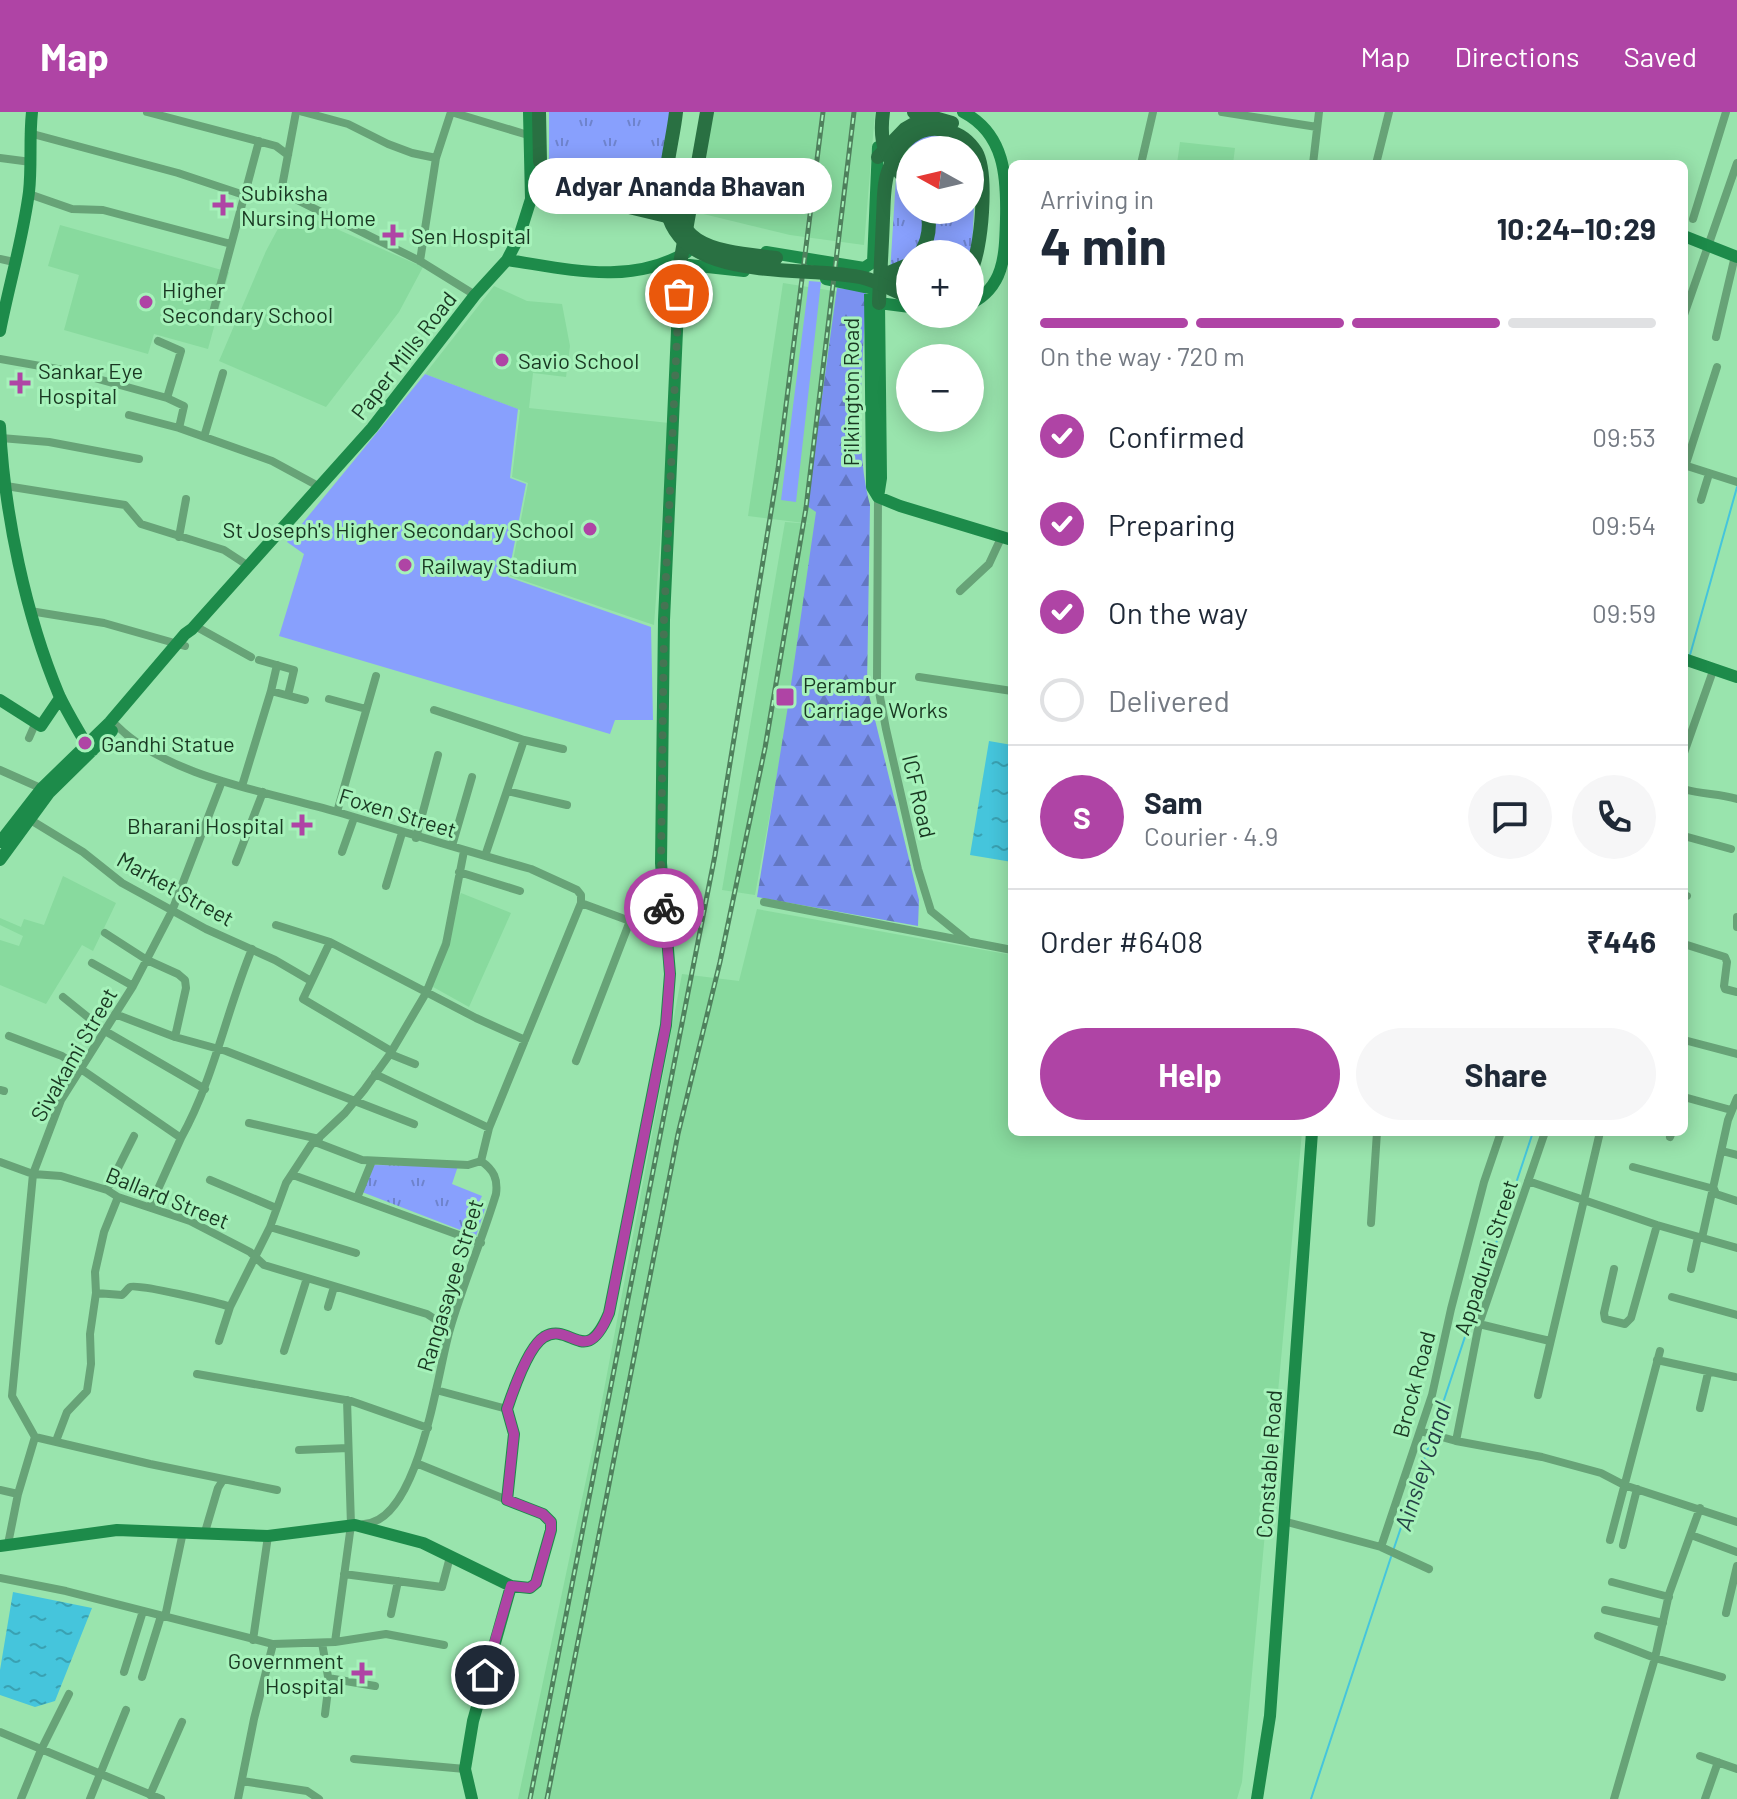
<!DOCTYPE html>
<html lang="en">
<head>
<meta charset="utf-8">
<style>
	:root { --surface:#fff; --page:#f6f6f7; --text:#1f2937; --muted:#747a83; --line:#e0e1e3; --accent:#af44a5 }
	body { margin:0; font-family:Barlow,sans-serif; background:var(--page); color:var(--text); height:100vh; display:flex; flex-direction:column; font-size:30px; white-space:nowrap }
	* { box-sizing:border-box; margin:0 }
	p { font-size:26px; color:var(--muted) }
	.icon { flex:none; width:44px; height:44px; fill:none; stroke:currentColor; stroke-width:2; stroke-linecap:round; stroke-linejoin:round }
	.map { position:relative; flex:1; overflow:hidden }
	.panel { position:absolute; left:1008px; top:48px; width:680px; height:976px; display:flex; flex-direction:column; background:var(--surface); border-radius:12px; box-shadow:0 4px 20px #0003 }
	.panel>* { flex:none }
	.needle { width:52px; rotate:278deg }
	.controls { position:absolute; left:896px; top:24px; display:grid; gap:16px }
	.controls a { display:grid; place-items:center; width:88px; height:88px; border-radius:50%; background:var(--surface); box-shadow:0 4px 20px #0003; font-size:40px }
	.pin { position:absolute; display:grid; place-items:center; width:68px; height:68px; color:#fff; margin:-34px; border:4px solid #fff; border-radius:50%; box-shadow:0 2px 8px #0007 }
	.courier { position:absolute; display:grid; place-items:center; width:80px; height:80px; margin:-40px; border:6px solid #af44a5; border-radius:50%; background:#fff; color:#222; box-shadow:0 2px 10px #0007 }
	.bubble { position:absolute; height:56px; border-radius:28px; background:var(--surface); box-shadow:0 4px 20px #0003; font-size:26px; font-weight:700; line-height:56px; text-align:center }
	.summary em { font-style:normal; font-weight:700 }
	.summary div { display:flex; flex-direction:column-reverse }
	.summary { display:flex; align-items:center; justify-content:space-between; height:136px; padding:0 32px }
	h1 { font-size:52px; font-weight:700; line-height:60px }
	.bar { display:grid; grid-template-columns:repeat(4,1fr); gap:12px 8px; align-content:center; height:96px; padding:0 32px }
	.bar i { height:10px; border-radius:6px; background:var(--line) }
	.bar .active { background:var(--accent) }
	.bar p { grid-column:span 4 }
	.line { display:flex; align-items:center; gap:20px; padding:0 32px; border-top:2px solid var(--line) }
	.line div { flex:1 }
	.round { display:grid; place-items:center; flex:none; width:84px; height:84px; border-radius:42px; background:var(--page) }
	ol { padding:0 32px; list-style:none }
	li { display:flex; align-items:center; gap:24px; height:88px }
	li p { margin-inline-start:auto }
	li .icon { padding:8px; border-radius:50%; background:var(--accent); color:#fff; stroke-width:4 }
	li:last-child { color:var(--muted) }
	li i { width:44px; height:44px; border:4px solid var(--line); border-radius:50% }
	.action { display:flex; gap:16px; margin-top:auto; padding:16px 32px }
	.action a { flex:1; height:92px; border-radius:48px; background:var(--accent); color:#fff; font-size:32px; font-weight:700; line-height:92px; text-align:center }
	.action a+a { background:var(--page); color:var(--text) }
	header { display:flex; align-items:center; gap:48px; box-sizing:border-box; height:112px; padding:0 40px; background:var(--accent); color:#fff }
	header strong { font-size:38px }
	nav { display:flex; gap:44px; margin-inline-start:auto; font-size:28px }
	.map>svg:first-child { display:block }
</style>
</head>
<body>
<header>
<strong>Map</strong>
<nav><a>Map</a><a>Directions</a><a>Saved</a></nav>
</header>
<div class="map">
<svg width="1737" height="1687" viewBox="0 0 1737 1687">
	<defs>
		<pattern id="forest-firs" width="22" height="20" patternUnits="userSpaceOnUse" patternTransform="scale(2)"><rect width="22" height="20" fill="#7a91f0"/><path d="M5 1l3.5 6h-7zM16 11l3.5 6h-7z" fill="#6377c2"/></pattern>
		<pattern id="park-tufts" width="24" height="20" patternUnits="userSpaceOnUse" patternTransform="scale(2)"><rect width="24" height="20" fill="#88a0fd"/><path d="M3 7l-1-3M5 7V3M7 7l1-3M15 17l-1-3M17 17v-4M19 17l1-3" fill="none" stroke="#6e83cc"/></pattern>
		<pattern id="water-ripples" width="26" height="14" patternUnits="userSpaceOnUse" patternTransform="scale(2)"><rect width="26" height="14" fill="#45c5dc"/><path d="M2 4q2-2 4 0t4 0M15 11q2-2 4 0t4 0" fill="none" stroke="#39a1b2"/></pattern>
	</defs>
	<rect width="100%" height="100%" fill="#99e4ad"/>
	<path fill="#88da9e" d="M713,0H875L864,133L790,123L691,99Z
		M1180,30L1235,36L1233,52H1177Z
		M289,96L423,155L399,200L326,295L219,249L266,139Z
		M60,113L229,160L208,237L154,222L148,242L64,218L79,163L48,154Z
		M783,171L865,184L755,783L722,778L785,410L812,412L748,404Z
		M494,174L527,189L562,192L570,234L566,265L533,261L529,296L669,311L654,513L510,464L528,371L512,365L520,298L425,262Z
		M63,764L116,791L93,839L82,833L46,892L0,873V828L19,834L23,824L0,813V806L21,815L24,807L44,813Z
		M461,781L511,801L469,895L426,871Z
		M757,797L1012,843V1020H1302L1242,1670L1237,1687H518L595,1326L682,862L739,869Z"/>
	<path fill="#88a0fd" d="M809,169L821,170L796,390L781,388Z
		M425,262L518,297L510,366L526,372L508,465L651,515L653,608H615L610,622L279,524L304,442L287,430Z"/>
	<path fill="url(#forest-firs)" d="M837,176L866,179C864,245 853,330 870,393L867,575L919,788L918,814L757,785L787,600L816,400L807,394Z"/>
	<path fill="url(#park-tufts)" d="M549,0H671L664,87L560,64L549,50Z
		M945,23L963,38H910V98H970V47L975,74L972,138L970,142H910V171L890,161L896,66L916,24Z
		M371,1053L458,1054L452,1072L482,1084L477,1094L485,1097L476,1124L362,1080Z"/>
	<path fill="url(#water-ripples)" d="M989,629L1012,633V750L970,743Z
		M13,1480L92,1496L55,1589L35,1595L0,1583V1558Z"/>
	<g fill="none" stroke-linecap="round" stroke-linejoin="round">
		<path stroke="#45c5dc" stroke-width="2" d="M1690,543L1737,375
			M1684,564L1687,553
			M1434,1318L1533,1020
			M1393,1439L1432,1324
			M1311,1687L1391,1445"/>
		<path stroke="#67a377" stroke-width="8" d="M147,0L276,34L288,43
			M296,0L281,80L420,149L475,183
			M303,0L348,12L388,32L412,41L436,46
			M451,0L528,23
			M1222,0L1317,15
			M29,21L178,61L244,83L265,87L281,80
			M0,46L31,50
			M1141,52L1153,0
			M1313,52L1319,0
			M1376,52L1389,0
			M29,82L72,97L103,98L231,132
			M1693,107L1726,0
			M0,147L14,150
			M420,149L436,46L451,0
			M1684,203L1737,51
			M211,208L259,29
			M1716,225L1735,144
			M158,229L181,239L167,286
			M0,247L69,259L167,286L184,294L179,316L272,349L320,375
			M129,303L179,316
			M204,325L223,261
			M1,326L49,330L139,347
			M1684,353L1737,370
			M1684,358L1717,255
			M6,374L125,393L141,412L224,438L247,453
			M878,385L877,569L886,617L918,757L931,799L968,829
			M1701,388L1709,362
			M179,425L186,387
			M960,479L989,452L1001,426
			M30,499L104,511L185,534
			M195,514L251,545
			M259,548L294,558L288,583
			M919,565L1012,579
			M271,579L277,553
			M329,587L366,597
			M434,598L524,628L563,637
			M117,614C168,665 269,680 337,700C402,719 466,739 531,757L577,778L581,783V791L630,809L666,813
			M29,626L36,610
			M1684,641L1714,556
			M0,658L45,678
			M242,674L271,579L305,588
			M1684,677C1703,683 1718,681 1737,687
			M507,679L567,693
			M337,700L376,564
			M29,707L83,740L122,771L206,817L275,848L311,869
			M1684,724L1731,737
			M416,726L438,643
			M452,734L472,665
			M342,740L354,706
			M485,744L524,628
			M236,750L263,680
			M459,760L520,779
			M386,774L402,721
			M1684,783L1687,784
			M764,790L1012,838
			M1737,805V815
			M276,813L330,830L476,906L525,928
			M105,821L147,848L178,862L185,868L186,876L175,925
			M330,830L303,887L391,939
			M1684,832L1725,845L1727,850L1724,874L1725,877L1737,880
			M92,851L133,874
			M63,885L105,919L205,977
			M115,902L175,925L226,939L414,1012
			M9,924L62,944L181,1026L150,1095
			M1684,928L1737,942
			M390,942L415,952
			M576,949L630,809
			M375,962L489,1016
			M0,978L4,979
			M1684,985L1731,998
			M249,1011L319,1027
			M1670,1025L1672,1020
			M181,1026C214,967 226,900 252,837
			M315,1030L362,1048L468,1053L481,1049
			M1722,1039L1737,1043
			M0,1050L33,1062L61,1064L107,1078L118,1085L190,1109L250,1140L264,1153L427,1202L450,1217
			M1633,1055L1714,1077L1716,1082L1737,1089
			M293,1063L481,1131
			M210,1068L276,1096
			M1528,1069L1657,1113L1737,1136
			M107,1078L134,1024
			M357,1086L372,1049
			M1371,1111L1377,1020
			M270,1115L356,1141
			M1702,1126L1728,1008L1737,986
			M1614,1157L1604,1201L1605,1207L1625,1212L1631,1206L1657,1113
			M1691,1157L1698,1125
			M96,1181L122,1183C125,1181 127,1177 130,1175C136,1171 220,1191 230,1195
			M1672,1185L1737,1203
			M328,1195L334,1175
			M1479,1212L1550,1229
			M219,1229L230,1195L270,1115L286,1071L311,1033L345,1001L364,978L390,942L426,881L446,832L464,739
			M284,1239L307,1166
			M1657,1248L1735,1265
			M197,1262L351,1289L428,1316
			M436,1278L507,1297
			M1538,1283L1600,1020
			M1700,1296L1708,1261
			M1420,1319L1456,1329L1542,1345L1601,1361L1624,1373L1737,1410
			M35,1325L150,1352L277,1378
			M56,1329L67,1300L87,1279L91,1252L90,1222L96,1181L95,1160L104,1120L118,1085
			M1456,1329L1479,1212L1545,1020
			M299,1338L348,1336
			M416,1351L507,1388
			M0,1378L18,1382
			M1283,1409L1381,1435L1432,1283L1451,1197L1484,1070L1501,1020
			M364,1412C420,1409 437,1260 450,1217C463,1172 482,1128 496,1082C498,1067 494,1058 481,1049L489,1016L581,791
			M205,1420L218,1376L223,1368
			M1691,1423L1737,1440
			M1610,1428L1660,1239
			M8,1432L18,1382L35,1325L12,1284L33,1062L61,988L133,874L172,799L222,669
			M1623,1433L1637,1377
			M1381,1435L1429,1457
			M344,1462L442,1475L450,1445
			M0,1466L66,1479L273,1532L335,1530L351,1413L347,1288
			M1612,1470L1669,1485
			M1605,1498L1663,1511
			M1726,1501L1737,1454
			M391,1502L398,1469
			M165,1505L183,1420
			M1598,1524L1655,1546L1722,1565
			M253,1528L268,1424
			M335,1530L386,1522L444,1533
			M322,1531L329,1570L325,1602
			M124,1560L143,1499
			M142,1565L161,1504
			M328,1566L375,1574
			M0,1620L161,1687
			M1700,1644L1737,1657
			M354,1647L465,1657
			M242,1669L307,1679L319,1687
			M150,1683L182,1610
			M21,1687L41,1638L69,1582
			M90,1687L126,1598
			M238,1687L254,1607L273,1532
			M1614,1687L1655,1546L1669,1482L1700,1396
			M1705,1687L1718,1650"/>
		<path stroke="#1d8b4a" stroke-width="12" d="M963,0C1005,22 1007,65 1006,107C1005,142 1005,175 970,192
			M531,87L544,78L562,79
			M1684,124L1737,145
			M766,140L864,156L873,150L878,35
			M507,148C568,157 630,174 687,140
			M826,167L870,176L879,191
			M870,179L872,375L878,385L900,394L1012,428
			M879,191L910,195
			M0,219C9,173 23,126 29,80C32,53 29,27 32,0
			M0,314C4,401 26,504 59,583C67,600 77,616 86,632L93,638
			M878,385L881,366L879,191
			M1684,547L1737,565
			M0,588L41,614L60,586
			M0,730L42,676L110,610L185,522L192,517L372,316L475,183L507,148L519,125L531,87L529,0
			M0,748L49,681L112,619
			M0,1434L117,1418L268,1424L355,1413L423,1431L511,1474
			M472,1687L465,1657L473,1609L511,1474L530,1476L536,1471L551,1418V1410L543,1402L507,1388L514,1322L507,1297C513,1279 528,1235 544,1225C571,1209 585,1258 609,1201L666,913L670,862L661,751L664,508L680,152L744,159
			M1257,1687L1270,1604L1312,1020"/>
		<path stroke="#297042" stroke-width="14" d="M539,0L540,49L545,61L562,79L679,107
			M914,0L952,11
			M878,45L905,17L919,9
			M920,142C929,128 931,114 927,98
			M680,152L707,0
			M884,163L910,177
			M884,163L910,152
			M879,191C880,163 882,134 883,106C884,90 883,72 889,57C898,31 919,10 948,19C960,22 969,29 976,40C988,61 982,139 970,160"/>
		<defs>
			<path id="rail" d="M530,1687L715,743L778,357L823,0
				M547,1687L678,1022L720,850L765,636L806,396L854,0"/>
		</defs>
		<use href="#rail" stroke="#4f815d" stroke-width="5"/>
		<use href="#rail" stroke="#a6f2ba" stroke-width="2" stroke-dasharray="6" stroke-linecap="butt"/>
		<path stroke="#297042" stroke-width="14" d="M676,0C673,29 662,63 666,92C676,174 806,152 864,166C880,170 895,180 910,185
			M883,0C878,37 888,46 910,73
			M677,63C665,138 720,139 776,146"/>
	</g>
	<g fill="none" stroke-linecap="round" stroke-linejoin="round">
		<path stroke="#467453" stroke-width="8" stroke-dasharray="0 14.4" d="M664,796L661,751L664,508L679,182"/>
		<path stroke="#af44a5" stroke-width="10" d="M485,1563L511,1474L530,1476L536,1471L551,1418V1410L543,1402L507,1388L514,1322L507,1297C513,1279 528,1235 544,1225C571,1209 586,1258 609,1201L666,913L670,862L664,796"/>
	</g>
	<g fill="#af44a5" stroke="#a6f2ba" stroke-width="3">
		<path d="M219 81h8v8h8v8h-8v8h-8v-8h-8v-8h8z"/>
		<path d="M389 111h8v8h8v8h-8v8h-8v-8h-8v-8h8z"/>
		<circle cx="146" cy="190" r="8"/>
		<circle cx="502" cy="248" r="8"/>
		<path d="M16 259h8v8h8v8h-8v8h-8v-8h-8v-8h8z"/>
		<circle cx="590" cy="417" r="8"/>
		<circle cx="405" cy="453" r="8"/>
		<rect x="775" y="575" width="20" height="20" rx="4"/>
		<circle cx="85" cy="631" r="8"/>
		<path d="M298 701h8v8h8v8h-8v8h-8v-8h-8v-8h8z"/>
		<path d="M358 1549h8v8h8v8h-8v8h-8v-8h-8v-8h8z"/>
	</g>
	<g text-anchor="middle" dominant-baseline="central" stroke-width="6" stroke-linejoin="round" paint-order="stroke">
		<g font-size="22" fill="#193822" stroke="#a6f2ba" text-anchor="start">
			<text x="241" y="80">Subiksha<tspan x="241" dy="25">Nursing Home</tspan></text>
			<text x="411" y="123">Sen Hospital</text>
			<text x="162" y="177">Higher<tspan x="162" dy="25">Secondary School</tspan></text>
			<text x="518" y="248">Savio School</text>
			<text x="38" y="258">Sankar Eye<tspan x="38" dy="25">Hospital</tspan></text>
			<text x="574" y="417" text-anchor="end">St Joseph's Higher Secondary School</text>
			<text x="421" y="453">Railway Stadium</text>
			<text x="803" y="572">Perambur<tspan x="803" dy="25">Carriage Works</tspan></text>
			<text x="101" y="631">Gandhi Statue</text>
			<text x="284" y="713" text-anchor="end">Bharani Hospital</text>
			<text x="344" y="1548" text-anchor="end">Government<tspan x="344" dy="25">Hospital</tspan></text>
		</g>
		<g font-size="22" fill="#193822" stroke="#a6f2ba">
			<text transform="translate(403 243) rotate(-52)">Paper Mills Road</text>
			<text transform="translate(850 280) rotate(-90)">Pilkington Road</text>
			<text transform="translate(920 684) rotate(77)">ICF Road</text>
			<text transform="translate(398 700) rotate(17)">Foxen Street</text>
			<text transform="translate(176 776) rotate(29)">Market Street</text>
			<text transform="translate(73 942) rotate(-60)">Sivakami Street</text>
			<text transform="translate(168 1085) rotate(22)">Ballard Street</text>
			<text transform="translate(1485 1145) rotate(-72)">Appadurai Street</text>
			<text transform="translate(449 1173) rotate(-73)">Rangasayee Street</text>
			<text transform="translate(1413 1272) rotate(-75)">Brock Road</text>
			<text transform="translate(1268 1352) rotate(-86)">Constable Road</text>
		</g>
		<g font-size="24" font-style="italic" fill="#264247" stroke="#a6f2ba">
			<text transform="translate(1422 1354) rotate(-72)">Ainsley Canal</text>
		</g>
	</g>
</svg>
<div class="controls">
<a><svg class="needle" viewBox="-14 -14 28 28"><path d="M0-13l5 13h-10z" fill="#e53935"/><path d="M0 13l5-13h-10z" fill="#747a83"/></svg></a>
<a>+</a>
<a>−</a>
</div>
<div class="pin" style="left:679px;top:182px;background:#ea580c"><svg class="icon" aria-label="bag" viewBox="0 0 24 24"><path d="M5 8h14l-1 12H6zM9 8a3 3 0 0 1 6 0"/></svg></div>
<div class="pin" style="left:485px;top:1563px;background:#1f2937"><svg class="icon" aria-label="home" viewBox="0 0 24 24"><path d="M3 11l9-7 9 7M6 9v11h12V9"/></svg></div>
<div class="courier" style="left:664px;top:796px"><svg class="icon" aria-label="bike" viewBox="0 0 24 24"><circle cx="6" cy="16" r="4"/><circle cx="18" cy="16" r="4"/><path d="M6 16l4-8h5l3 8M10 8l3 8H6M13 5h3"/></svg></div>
<div class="bubble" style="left:528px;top:46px;width:304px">Adyar Ananda Bhavan</div>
<section class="panel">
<div class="summary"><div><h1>4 min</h1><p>Arriving in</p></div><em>10:24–10:29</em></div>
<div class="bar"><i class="active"></i><i class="active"></i><i class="active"></i><i></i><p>On the way · 720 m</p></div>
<ol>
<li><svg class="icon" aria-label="check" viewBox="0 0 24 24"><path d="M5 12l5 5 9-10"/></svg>Confirmed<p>09:53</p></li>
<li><svg class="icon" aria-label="check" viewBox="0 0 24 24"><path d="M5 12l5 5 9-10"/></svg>Preparing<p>09:54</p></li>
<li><svg class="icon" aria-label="check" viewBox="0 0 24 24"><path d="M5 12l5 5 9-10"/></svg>On the way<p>09:59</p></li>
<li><i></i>Delivered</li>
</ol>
<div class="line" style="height:144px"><b class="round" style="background:var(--accent);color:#fff">S</b><div><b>Sam</b><p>Courier · 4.9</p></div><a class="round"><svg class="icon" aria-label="chat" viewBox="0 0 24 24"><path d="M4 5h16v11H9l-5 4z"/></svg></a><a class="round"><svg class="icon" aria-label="phone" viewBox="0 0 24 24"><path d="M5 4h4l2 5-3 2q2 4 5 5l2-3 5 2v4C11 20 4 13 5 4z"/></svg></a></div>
<div class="line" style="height:104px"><div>Order #6408</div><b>₹446</b></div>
<div class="action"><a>Help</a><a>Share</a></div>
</section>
</div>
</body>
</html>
